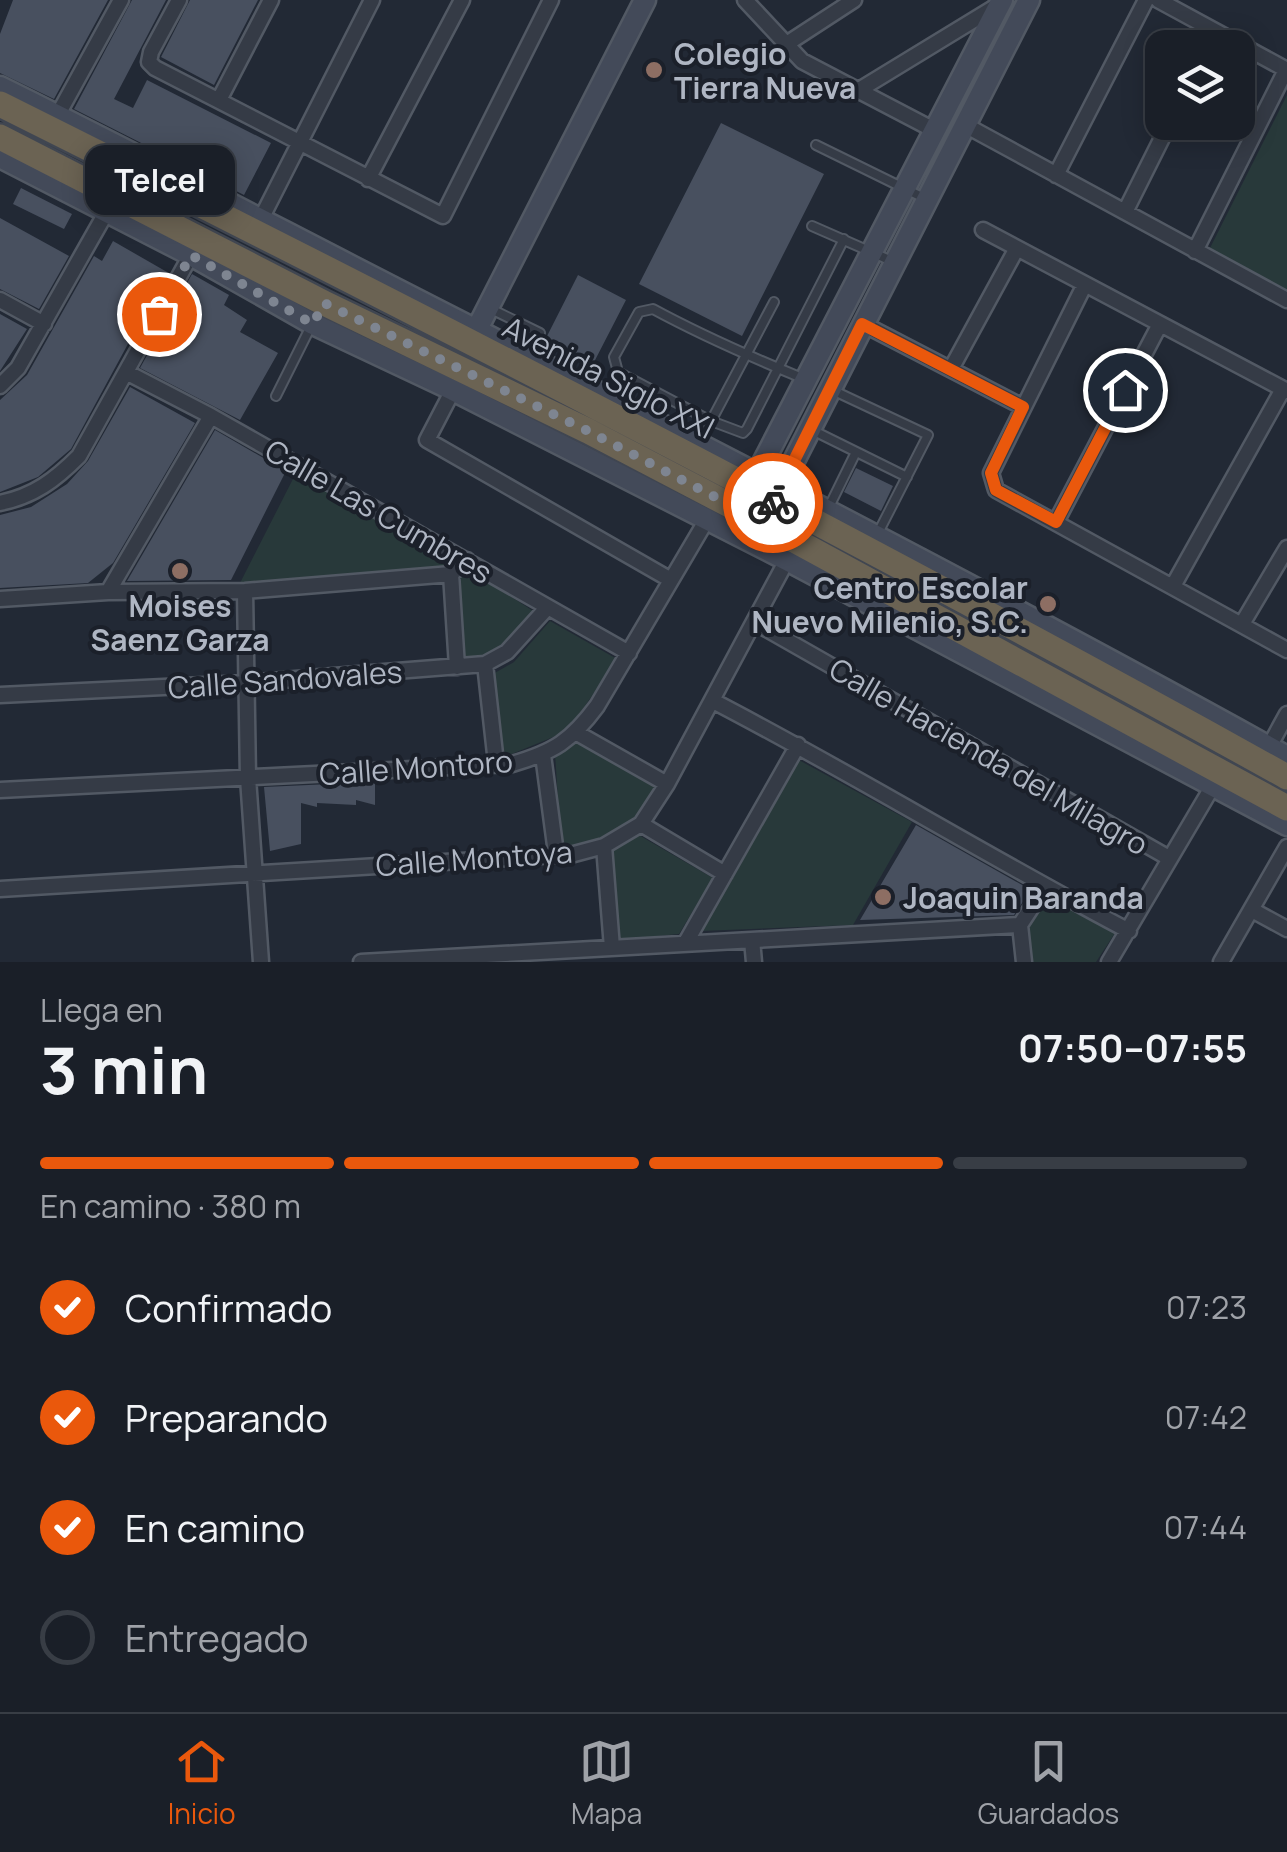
<!DOCTYPE html>
<html lang="es">
<head>
<meta charset="utf-8">
<style>
	:root { --surface:#1a1f28; --page:#272c34; --text:#f1f3f6; --muted:#9fa2a8; --line:#383d45; --accent:#ea580c }
	body { margin:0; font-family:Manrope,sans-serif; background:var(--page); color:var(--text); height:100vh; display:flex; flex-direction:column; font-size:38px; white-space:nowrap }
	* { box-sizing:border-box; margin:0 }
	p { font-size:32px; color:var(--muted) }
	.icon { flex:none; width:55px; height:55px; fill:none; stroke:currentColor; stroke-width:2; stroke-linecap:round; stroke-linejoin:round }
	.map { position:relative; height:962px; overflow:hidden }
	.side { display:flex; flex-direction:column; background:var(--surface); flex:1 }
	.side>* { flex:none }
	.tools { position:absolute; left:1145px; top:30px; display:grid; gap:20px }
	.tools a { display:grid; place-items:center; width:110px; height:110px; border-radius:20px; background:var(--surface); box-shadow:0 5px 25px #0003,0 0 0 2px var(--line); font-size:50px }
	.pin { position:absolute; display:grid; place-items:center; width:85px; height:85px; color:#fff; margin:-42px; border:5px solid #fff; border-radius:50%; box-shadow:0 2px 10px #0007 }
	.courier { position:absolute; display:grid; place-items:center; width:100px; height:100px; margin:-50px; border:8px solid #ea580c; border-radius:50%; background:#fff; color:#222; box-shadow:0 2px 12px #0007 }
	.bubble { position:absolute; height:70px; border-radius:20px; background:var(--surface); box-shadow:0 5px 25px #0003,0 0 0 2px var(--line); font-size:32px; font-weight:700; line-height:70px; text-align:center }
	.overview em { font-style:normal; font-weight:700 }
	.overview div { display:flex; flex-direction:column-reverse }
	.overview { display:flex; align-items:center; justify-content:space-between; height:170px; padding:0 40px }
	h1 { font-size:65px; font-weight:700; line-height:75px }
	.bar { display:grid; grid-template-columns:repeat(4,1fr); gap:15px 10px; align-content:center; height:120px; padding:0 40px }
	.bar i { height:12px; border-radius:8px; background:var(--line) }
	.bar .selected { background:var(--accent) }
	.bar p { grid-column:span 4 }
	ol { padding:0 40px; list-style:none }
	li { display:flex; align-items:center; gap:30px; height:110px }
	li p { margin-inline-start:auto }
	li .icon { padding:10px; border-radius:50%; background:var(--accent); color:#fff; stroke-width:4 }
	li:last-child { color:var(--muted) }
	li i { width:55px; height:55px; border:5px solid var(--line); border-radius:50% }
	.menu { display:flex; justify-content:space-around; align-items:center; height:140px; border-top:2px solid var(--line); background:var(--surface); font-size:28px; color:var(--muted) }
	.menu a { display:grid; justify-items:center; gap:5px }
	.menu .selected { color:var(--accent) }
	.map>svg:first-child { display:block }
</style>
</head>
<body>
<div class="map">
<svg width="1287" height="962" viewBox="0 0 1287 962">
	<rect width="100%" height="100%" fill="#222935"/>
	<path fill="#28393a" d="M1287,95V290L1210,248Z
		M296,473L458,559L448,567L239,585Z
		M469,569L533,611C513,634 498,656 465,659L457,576Z
		M550,621L617,659L568,731L502,758L493,674L514,662Z
		M577,742L661,786C638,819 606,850 561,846L555,753Z
		M797,759L912,822L853,925L701,931Z
		M637,834L713,878L679,934L618,940L611,849Z
		M1050,900L1115,933L1096,962H1029L1023,924Z"/>
	<path fill="#48505f" d="M13,0H108L54,99L0,73V34Z
		M132,0H166L114,99L133,108L147,80L271,143L244,195L74,109Z
		M190,0H258L214,85L161,57Z
		M721,123L824,174L742,336L639,284Z
		M21,188L72,214L64,229L13,204Z
		M0,218L69,256L39,309L0,289Z
		M113,241L167,272L71,449L38,477L0,492V400L27,375L94,256L102,261Z
		M192,274L229,295L224,305L247,320L240,332L278,353L240,420L140,368Z
		M578,275L626,300L592,366L544,342Z
		M0,314L27,329L0,371Z
		M130,387L195,423L113,563L88,583L0,588V515L31,507L67,484L88,461Z
		M215,430L286,471L231,580L127,581Z
		M856,468L893,486L881,511L844,492Z
		M375,782V805L356,800V805L317,803V807L301,803V844L270,851L264,787Z
		M916,825L1031,890L1014,915L860,920Z"/>
	<g fill="none" stroke-linecap="round" stroke-linejoin="round">
		<defs>
			<path id="lane" d="M816,145L926,199
				M812,226L894,262
				M491,309L540,333L528,356
				M802,378C751,357 701,335 653,309L639,312L614,357L618,372L711,421L743,433L747,429L844,239
				M830,389L928,435L877,535
				M276,396L312,324
				M814,431L907,477
				M700,442L774,302
				M828,509L856,452"/>
			<path id="street" d="M179,0L151,52L149,62L155,68L443,216L551,0
				M745,0L802,61L934,130
				M1158,0L1287,70
				M785,45L854,0
				M1208,48L1216,32
				M859,90L1000,4
				M219,100L271,0
				M55,120L121,0
				M965,125L1287,300
				M1056,175L1146,0
				M368,179L462,0
				M1125,212L1170,122
				M261,219L372,0
				M983,230L1287,391
				M1195,251L1286,70
				M1085,284L991,473L996,490L1287,650
				M0,300L44,324
				M863,324L1023,407
				M951,369L1017,248
				M126,372L211,416L629,653
				M0,386L18,368L107,211
				M453,390L427,440L671,580
				M0,503C34,496 55,480 79,456L191,255
				M1056,522L1160,324
				M451,574L457,667
				M1173,586L1283,389
				M245,591L248,778L261,962
				M108,592L211,416
				M0,599L108,592L245,591L451,574L467,560
				M756,623L1169,858
				M1242,624L1287,548
				M485,664L496,763
				M0,695L245,683L485,664L507,652L547,608
				M713,701C854,774 988,857 1129,931
				M577,733L667,784
				M1269,747L1287,714
				M543,755L556,853
				M0,790L512,764C554,752 571,741 597,706L706,521
				M641,824L725,874
				M604,846L612,948
				M0,889L574,854L604,846L641,824L667,784L787,560
				M1252,910L1287,929
				M1020,925L1024,962
				M752,940L754,962
				M685,944L798,745
				M361,962L1020,925L1045,887
				M1109,962L1214,784
				M1221,962L1287,847"/>
			<path id="secondary" d="M0,87C160,166 318,250 478,331C750,469 1020,609 1287,757
				M0,157L191,255L313,324L453,390L787,560L1287,825
				M476,331L645,0
				M753,482L1002,0
				M777,494L1029,0"/>
			<path id="highway" d="M0,104C433,320 864,542 1287,777
				M0,137L324,303L588,431L739,510L1287,808"/>
		</defs>
		<use href="#lane" stroke="#525964" stroke-width="12"/>
		<use href="#street" stroke="#525964" stroke-width="19"/>
		<use href="#secondary" stroke="#525964" stroke-width="25"/>
		<use href="#highway" stroke="#404651" stroke-width="30"/>
		<use href="#lane" stroke="#353b46" stroke-width="8"/>
		<use href="#street" stroke="#353b46" stroke-width="14"/>
		<use href="#secondary" stroke="#434a59" stroke-width="20"/>
		<use href="#highway" stroke="#6b6353" stroke-width="25"/>
	</g>
	<g fill="none" stroke-linecap="round" stroke-linejoin="round">
		<path stroke="#7e8591" stroke-width="10" stroke-dasharray="0 18" d="M159,314L191,255L313,324L324,303L588,431L763,522L773,503"/>
		<path stroke="#ea580c" stroke-width="12" d="M773,503L862,324L1023,407L991,473L996,490L1056,522L1125,390"/>
	</g>
	<g fill="#8d6e63" stroke="#1b202a" stroke-width="4">
		<circle cx="654" cy="70" r="10"/>
		<circle cx="180" cy="571" r="10"/>
		<circle cx="1048" cy="604" r="10"/>
		<circle cx="883" cy="897" r="10"/>
	</g>
	<g text-anchor="middle" dominant-baseline="central" stroke-width="8" stroke-linejoin="round" paint-order="stroke">
		<g font-size="30" font-weight="bold" fill="#afb6c3" stroke="#1b202a" text-anchor="start">
			<text x="674" y="53">Colegio<tspan x="674" dy="34">Tierra Nueva</tspan></text>
			<text x="1028" y="587" text-anchor="end">Centro Escolar<tspan x="1028" dy="34">Nuevo Milenio, S.C.</tspan></text>
			<text x="180" y="605" text-anchor="middle">Moises<tspan x="180" dy="34">Saenz Garza</tspan></text>
			<text x="903" y="897">Joaquin Baranda</text>
		</g>
		<g font-size="30" fill="#afb6c3" stroke="#1b202a">
			<text transform="translate(609 377) rotate(27)">Avenida Siglo XXI</text>
			<text transform="translate(379 511) rotate(30)">Calle Las Cumbres</text>
			<text transform="translate(285 679) rotate(-4)">Calle Sandovales</text>
			<text transform="translate(989 756) rotate(30)">Calle Hacienda del Milagro</text>
			<text transform="translate(416 767) rotate(-4)">Calle Montoro</text>
			<text transform="translate(474 858) rotate(-4)">Calle Montoya</text>
		</g>
	</g>
</svg>
<div class="tools">
<a><svg class="icon" aria-label="layers" viewBox="0 0 24 24"><path d="M12 4l9 5-9 5-9-5zM3 14l9 5 9-5"/></svg></a>
</div>
<div class="pin" style="left:159px;top:314px;background:#ea580c"><svg class="icon" aria-label="bag" viewBox="0 0 24 24"><path d="M5 8h14l-1 12H6zM9 8a3 3 0 0 1 6 0"/></svg></div>
<div class="pin" style="left:1125px;top:390px;background:#1f2937"><svg class="icon" aria-label="home" viewBox="0 0 24 24"><path d="M3 11l9-7 9 7M6 9v11h12V9"/></svg></div>
<div class="courier" style="left:773px;top:503px"><svg class="icon" aria-label="bike" viewBox="0 0 24 24"><circle cx="6" cy="16" r="4"/><circle cx="18" cy="16" r="4"/><path d="M6 16l4-8h5l3 8M10 8l3 8H6M13 5h3"/></svg></div>
<div class="bubble" style="left:85px;top:145px;width:150px">Telcel</div>
</div>
<section class="side">
<div class="overview"><div><h1>3 min</h1><p>Llega en</p></div><em>07:50–07:55</em></div>
<div class="bar"><i class="selected"></i><i class="selected"></i><i class="selected"></i><i></i><p>En camino · 380 m</p></div>
<ol>
<li><svg class="icon" aria-label="check" viewBox="0 0 24 24"><path d="M5 12l5 5 9-10"/></svg>Confirmado<p>07:23</p></li>
<li><svg class="icon" aria-label="check" viewBox="0 0 24 24"><path d="M5 12l5 5 9-10"/></svg>Preparando<p>07:42</p></li>
<li><svg class="icon" aria-label="check" viewBox="0 0 24 24"><path d="M5 12l5 5 9-10"/></svg>En camino<p>07:44</p></li>
<li><i></i>Entregado</li>
</ol>
</section>
<nav class="menu">
<a class="selected"><svg class="icon" aria-label="home" viewBox="0 0 24 24"><path d="M3 11l9-7 9 7M6 9v11h12V9"/></svg>Inicio</a>
<a><svg class="icon" aria-label="map" viewBox="0 0 24 24"><path d="M3 6l6-2 6 2 6-2v14l-6 2-6-2-6 2zM9 4v14M15 6v14"/></svg>Mapa</a>
<a><svg class="icon" aria-label="saved" viewBox="0 0 24 24"><path d="M7 4h10v16l-5-4-5 4z"/></svg>Guardados</a>
</nav>
</body>
</html>
